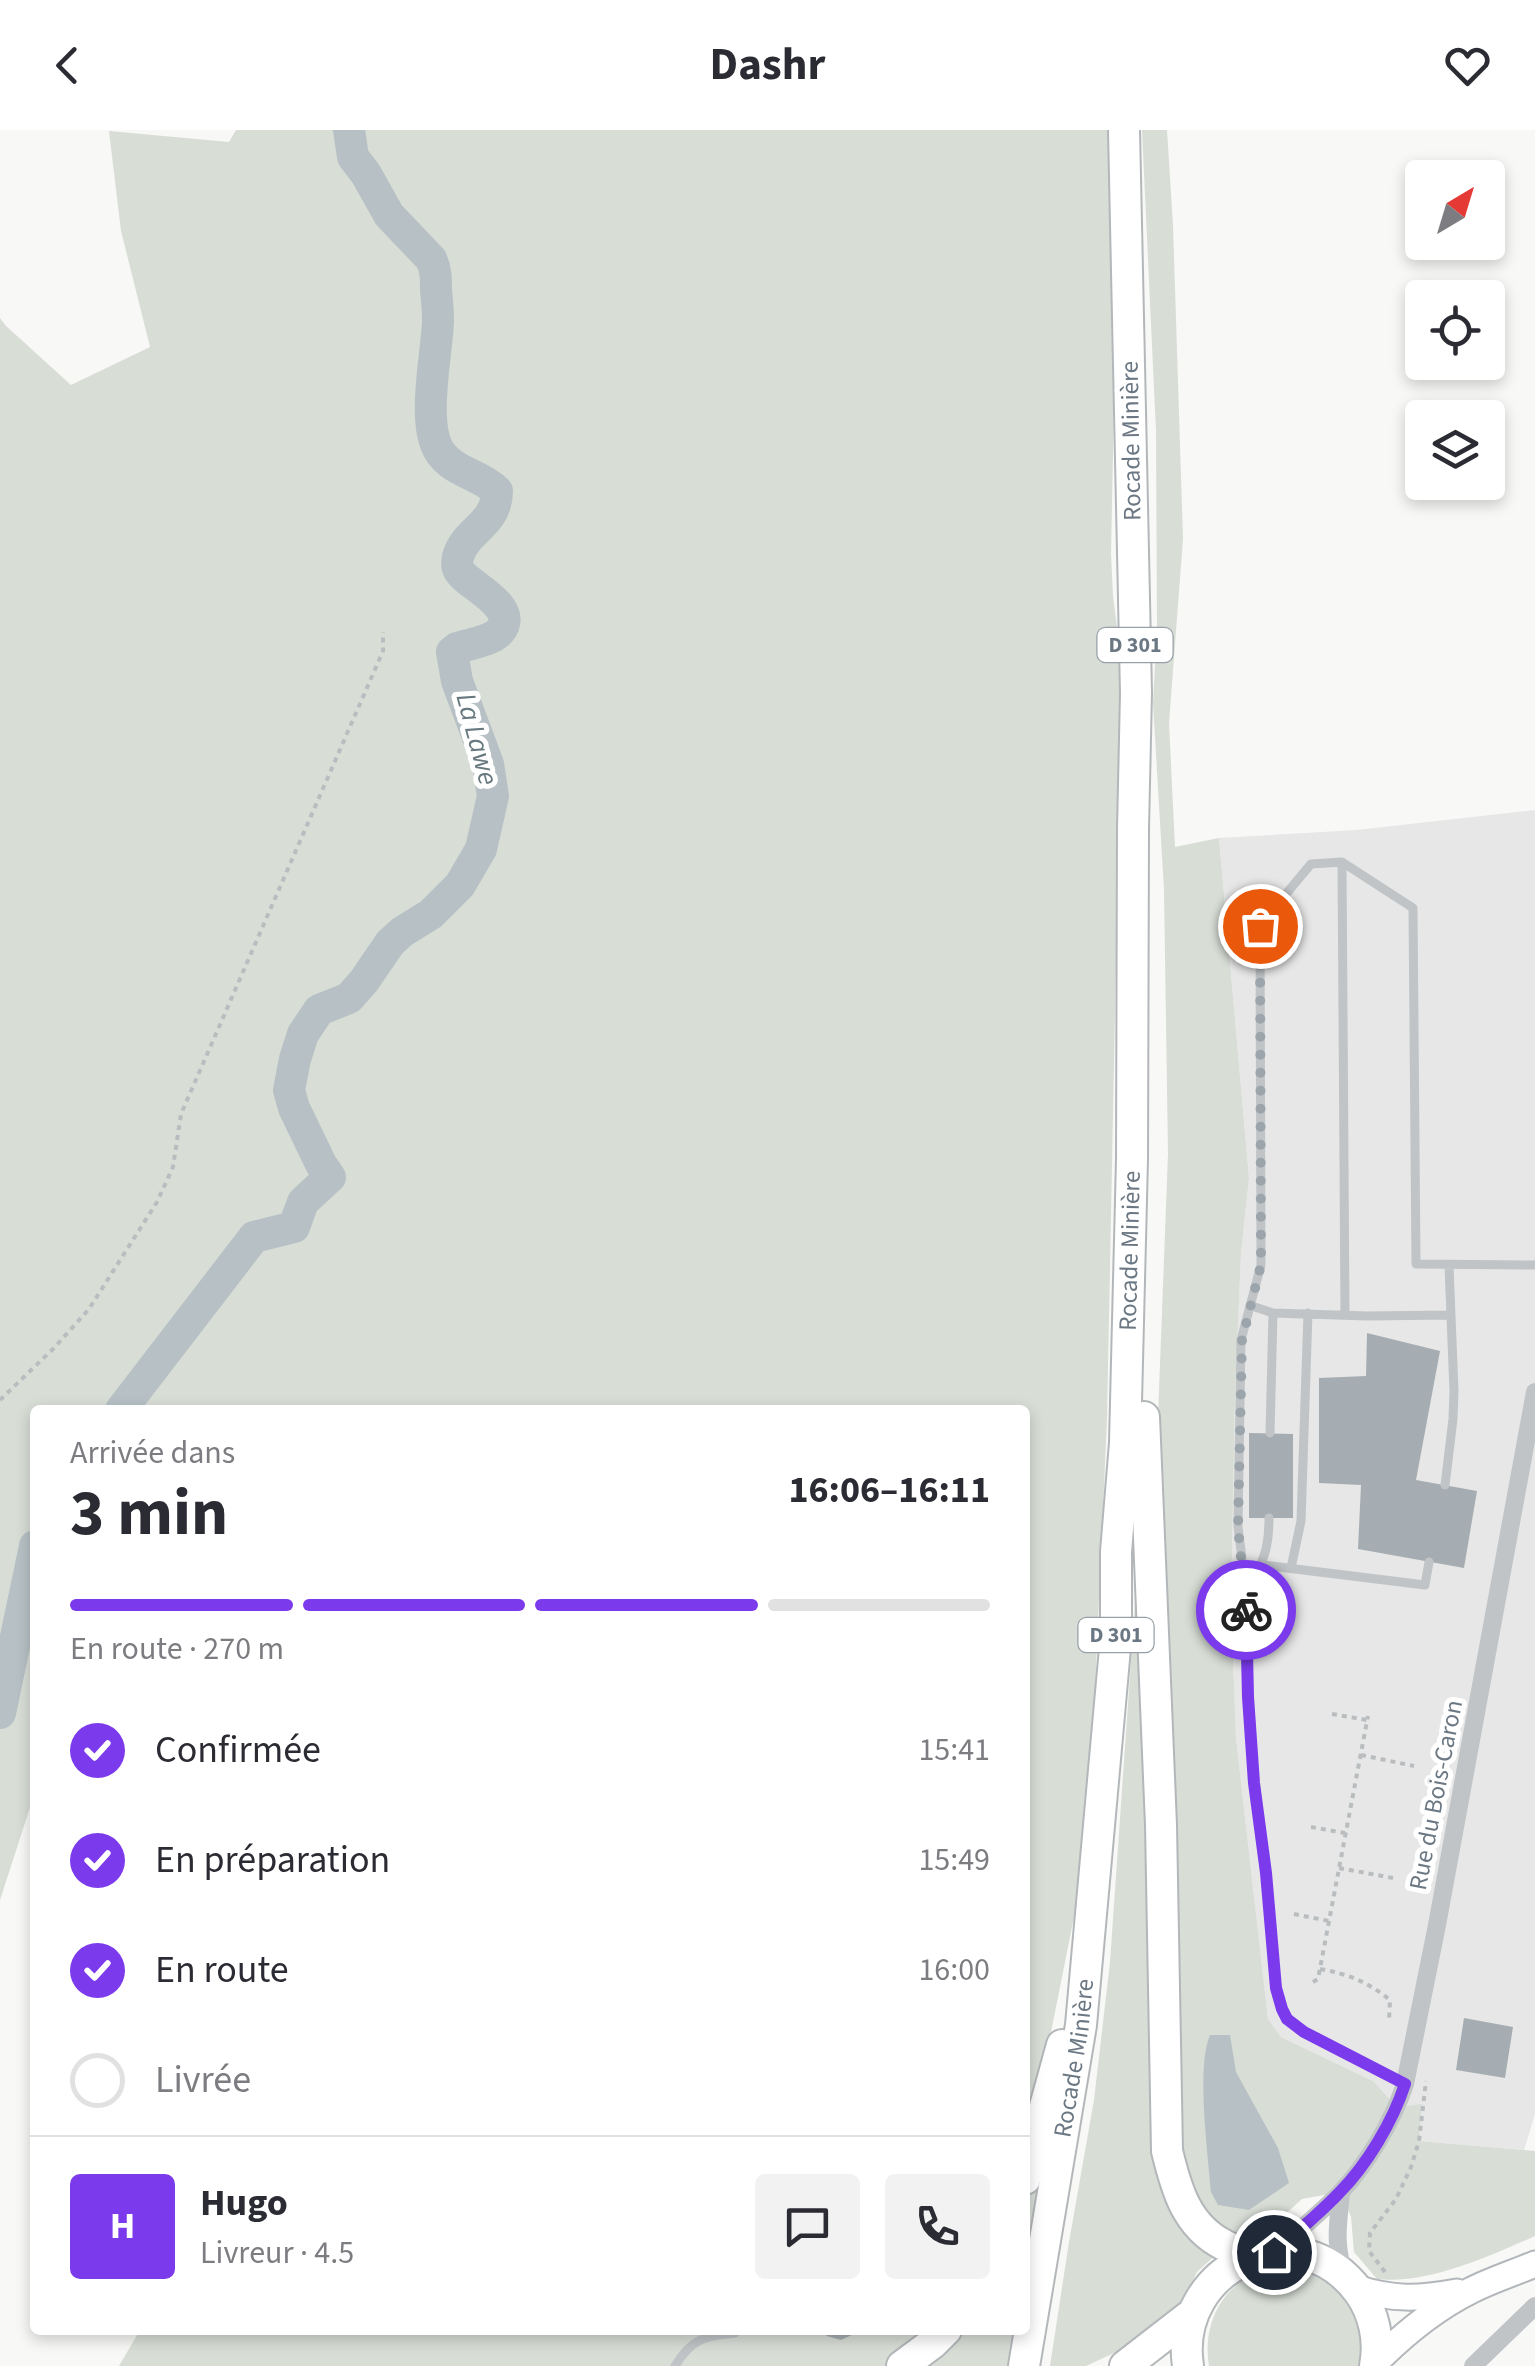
<!DOCTYPE html>
<html lang="fr">
<head>
<meta charset="utf-8">
<style>
	:root { --surface:#fff; --page:#f2f2f3; --text:#2b2b33; --muted:#7c7c81; --line:#e1e1e2; --accent:#7c3aed }
	body { margin:0; font-family:"Source Sans 3",sans-serif; background:var(--page); color:var(--text); height:100vh; display:flex; flex-direction:column; font-size:38px; white-space:nowrap }
	* { box-sizing:border-box; margin:0 }
	p { font-size:32px; color:var(--muted) }
	.icon { flex:none; width:55px; height:55px; fill:none; stroke:currentColor; stroke-width:2; stroke-linecap:round; stroke-linejoin:round }
	.map { position:relative; flex:1; overflow:hidden }
	.drawer { position:absolute; left:30px; top:1275px; width:1000px; height:930px; display:flex; flex-direction:column; background:var(--surface); border-radius:10px; box-shadow:0 5px 15px #0003 }
	.drawer>* { flex:none }
	.needle { width:65px; rotate:38deg }
	.controls { position:absolute; left:1405px; top:30px; display:grid; gap:20px }
	.controls a { display:grid; place-items:center; width:100px; height:100px; border-radius:10px; background:var(--surface); box-shadow:0 5px 15px #0003; font-size:50px }
	.pin { position:absolute; display:grid; place-items:center; width:85px; height:85px; color:#fff; margin:-42px; border:5px solid #fff; border-radius:50%; box-shadow:0 2px 10px #0007 }
	.courier { position:absolute; display:grid; place-items:center; width:100px; height:100px; margin:-50px; border:8px solid #7c3aed; border-radius:50%; background:#fff; color:#222; box-shadow:0 2px 12px #0007 }
	.summary em { font-style:normal; font-weight:700 }
	.summary div { display:flex; flex-direction:column-reverse }
	.summary { display:flex; align-items:center; justify-content:space-between; height:170px; padding:0 40px }
	h1 { font-size:65px; font-weight:700; line-height:75px }
	.bar { display:grid; grid-template-columns:repeat(4,1fr); gap:15px 10px; align-content:center; height:120px; padding:0 40px }
	.bar i { height:12px; border-radius:8px; background:var(--line) }
	.bar .active { background:var(--accent) }
	.bar p { grid-column:span 4 }
	.line { display:flex; align-items:center; gap:25px; padding:0 40px; border-top:2px solid var(--line) }
	.line div { flex:1 }
	.round { display:grid; place-items:center; flex:none; width:105px; height:105px; border-radius:10px; background:var(--page) }
	ol { padding:0 40px; list-style:none }
	li { display:flex; align-items:center; gap:30px; height:110px }
	li p { margin-inline-start:auto }
	li .icon { padding:10px; border-radius:50%; background:var(--accent); color:#fff; stroke-width:4 }
	li:last-child { color:var(--muted) }
	li i { width:55px; height:55px; border:5px solid var(--line); border-radius:50% }
	header { display:flex; justify-content:space-between; align-items:center; height:130px; padding:0 40px; background:var(--surface); font-size:45px; font-weight:700 }
	.map>svg:first-child { display:block }
</style>
</head>
<body>
<header><svg class="icon" aria-label="back" viewBox="0 0 24 24"><path d="M15 5l-7 7 7 7"/></svg>Dashr<svg class="icon" aria-label="heart" viewBox="0 0 24 24"><path d="M12 20l-8-8c-3-5 5-10 8-4 3-6 11-1 8 4z"/></svg></header>
<div class="map">
<svg width="1535" height="2236" viewBox="0 0 1535 2236">
	<rect width="100%" height="100%" fill="#f8f8f6"/>
	<path fill="#e6e7e6" d="M1535,680V1984L1524,2020L1419,2011L1397,1977L1373,1951L1281,1907L1268,1889L1236,1608L1231,1476L1235,1266L1241,1124L1249,1048L1219,708L1357,700Z"/>
	<path fill="#d8ddd6" d="M236,0H1108L1114,272L1111,424L1113,466L1120,521V641L1117,662V781L1107,1289L1095,1560L1084,1737L1042,1947L1053,1978L1025,2169V1280H35V1662L0,1770V188L6,196L71,255L150,217L121,101L109,1L229,12Z
		M1142,0H1167L1173,95L1183,409L1169,593L1175,717L1219,708L1249,1048L1241,1124L1235,1266L1231,1476L1236,1608L1268,1889L1281,1907L1373,1951L1397,1977L1422,1974L1419,2011L1535,2021V2106C1490,2126 1426,2155 1377,2149L1354,2122L1351,2087L1341,2062L1302,2069L1271,2097L1244,2099L1197,2142L1179,2178L1161,2201L1086,2236H1050L1069,2112L1094,1970L1110,1832L1140,1402L1158,1287L1168,1024L1164,760L1153,573L1157,498L1156,301Z
		M1290,2139C1298,2141 1306,2142 1314,2145C1348,2159 1369,2200 1359,2236H1209C1202,2195 1222,2151 1266,2141C1274,2139 1283,2140 1290,2139Z
		M140,2200H1019L1012,2236H119Z"/>
	<path fill="#b7c1c5" d="M1210,1905H1230L1236,1942L1278,2018L1289,2053L1249,2080L1218,2075L1211,2062C1208,2024 1196,1937 1210,1905Z"/>
	<g fill="none" stroke-linecap="round" stroke-linejoin="round">
		<path stroke="#b7c1c5" stroke-width="32" d="M121,1280L254,1107L294,1097L303,1072L330,1047L321,1034L294,978L289,960L295,929L303,904L319,880L349,868L364,851L390,813L402,802L431,784L460,755L481,719L493,666L488,634L457,551L452,522L457,518C469,514 492,511 500,501C520,477 469,456 460,442C456,437 457,432 458,427C465,400 497,395 497,361C480,344 454,343 440,322C421,294 437,224 438,191C438,180 437,170 436,160C436,148 436,139 431,129L389,85L366,44L353,27L349,0
			M0,1583L35,1416"/>
	</g>
	<path fill="#a6adb2" d="M1367,1203L1440,1221L1416,1350L1477,1361L1464,1438L1358,1419L1361,1355L1319,1353V1248L1366,1246Z
		M1249,1303L1293,1304V1388H1249Z
		M1464,1888L1513,1897L1505,1948L1456,1940Z
		M818,2200H858L854,2204L841,2210L827,2206Z"/>
	<g fill="none" stroke-linecap="round" stroke-linejoin="round">
		<defs>
			<path id="secondary" d="M1356,2158C1393,2170 1418,2169 1457,2162
				M1377,2231C1405,2203 1434,2179 1470,2161C1491,2150 1514,2143 1535,2134"/>
			<path id="primary" d="M1125,2236L1192,2184
				M1188,2236C1173,2136 1298,2079 1359,2162C1374,2183 1380,2210 1375,2236"/>
			<g id="trunk">
				<path d="M1144,1287L1161,1695L1167,2021C1176,2058 1186,2096 1224,2115C1233,2120 1245,2123 1255,2126"/>
				<path d="M1025,2049L1062,1915"/>
				<path d="M902,2236L933,2213L946,2200"/>
				<path id="s1" d="M1024,2236L1081,1895L1116,1507V1422L1125,1313L1132,1029L1133,699L1136,563L1124,0"/>
			</g>
		</defs>
		<use href="#secondary" stroke="#b3b7bb" stroke-width="29"/>
		<use href="#primary" stroke="#b4b8bb" stroke-width="34"/>
		<use href="#trunk" stroke="#b4b7ba" stroke-width="34"/>
		<path stroke="#babdbf" stroke-width="4" stroke-dasharray="5 5" stroke-linecap="butt" d="M0,1270L54,1218L89,1179L157,1072L173,1037L181,984L383,521V502
			M1332,1584L1367,1590
			M1361,1625L1414,1636
			M1311,1697L1345,1703
			M1339,1738L1393,1748
			M1294,1784L1329,1791
			M1320,1839C1348,1844 1368,1852 1390,1870L1389,1891
			M1313,1852L1318,1849L1368,1586
			M1385,2142L1369,2121L1370,2103L1396,2069L1411,2037L1419,2011L1426,1951"/>
		<path stroke="#c0c4c7" stroke-width="9" d="M1342,732L1345,1184
			M1252,1176L1273,1183L1367,1186L1451,1185
			M1270,1303L1273,1183
			M1445,1355L1453,1289L1454,1261L1449,1136
			M1263,1435L1425,1455L1429,1432
			M1291,1438L1301,1391L1308,1183
			M1246,1460C1263,1434 1269,1420 1269,1388
			M1405,1954L1304,1902L1287,1889L1282,1879L1276,1858L1266,1743L1255,1653L1249,1567L1246,1460L1238,1397L1241,1210L1261,1135L1260,795L1311,734L1342,732L1413,778L1416,1134L1535,1135
			M675,2236C692,2208 705,2206 735,2203L736,2200"/>
		<path stroke="#c0c4c7" stroke-width="18" d="M1341,2062C1338,2096 1334,2111 1344,2145
			M1275,2122C1297,2102 1320,2083 1340,2063C1367,2034 1393,1991 1405,1954L1437,1795L1535,1262
			M1473,2236L1535,2176"/>
		<use href="#secondary" stroke="#fff" stroke-width="25"/>
		<use href="#primary" stroke="#fff" stroke-width="30"/>
		<use href="#trunk" stroke="#fff" stroke-width="30"/>
	</g>
	<g fill="none" stroke-linecap="round" stroke-linejoin="round">
		<path stroke="#9ca5ab" stroke-width="10" stroke-dasharray="0 18" d="M1246,1480L1238,1397L1242,1210L1261,1135L1260,796"/>
		<path stroke="#7c3aed" stroke-width="12" d="M1246,1480L1248,1567L1254,1653L1266,1743L1276,1858L1282,1879L1287,1889L1304,1902L1405,1954C1393,1991 1367,2035 1339,2063C1319,2084 1296,2103 1274,2122"/>
	</g>
	<g text-anchor="middle" dominant-baseline="central" stroke-width="10" stroke-linejoin="round" paint-order="stroke">
		<g fill="#fff" stroke="#97a0a8" stroke-width="2.5">
			<rect x="1097.5" y="498" width="75" height="34" rx="8"/>
			<rect x="1078.5" y="1488" width="75" height="34" rx="8"/>
		</g>
		<g font-size="22" font-weight="bold" fill="#6b7883">
			<text x="1135" y="515">D 301</text>
			<text x="1116" y="1505">D 301</text>
		</g>
		<g font-size="25" fill="#6b7883" stroke="#fff">
			<text transform="translate(1131 311) rotate(-91)">Rocade Minière</text>
			<text stroke="none"><textPath href="#s1" startOffset="1122">Rocade Minière</textPath></text>
			<text transform="translate(1436 1665) rotate(-79)">Rue du Bois-Caron</text>
			<text stroke="none"><textPath href="#s1" startOffset="312">Rocade Minière</textPath></text>
		</g>
		<g font-size="28" font-style="italic" fill="#67787f" stroke="#fff">
			<text transform="translate(477 609) rotate(75)">La Lawe</text>
		</g>
	</g>
</svg>
<div class="controls">
<a><svg class="needle" viewBox="-14 -14 28 28"><path d="M0-13l5 13h-10z" fill="#e53935"/><path d="M0 13l5-13h-10z" fill="#7c7c81"/></svg></a>
<a><svg class="icon" aria-label="locate" viewBox="0 0 24 24"><circle cx="12" cy="12" r="6"/><path d="M12 2v4M12 18v4M2 12h4M18 12h4"/></svg></a>
<a><svg class="icon" aria-label="layers" viewBox="0 0 24 24"><path d="M12 4l9 5-9 5-9-5zM3 14l9 5 9-5"/></svg></a>
</div>
<div class="pin" style="left:1260px;top:796px;background:#ea580c"><svg class="icon" aria-label="bag" viewBox="0 0 24 24"><path d="M5 8h14l-1 12H6zM9 8a3 3 0 0 1 6 0"/></svg></div>
<div class="pin" style="left:1274px;top:2122px;background:#1f2937"><svg class="icon" aria-label="home" viewBox="0 0 24 24"><path d="M3 11l9-7 9 7M6 9v11h12V9"/></svg></div>
<div class="courier" style="left:1246px;top:1480px"><svg class="icon" aria-label="bike" viewBox="0 0 24 24"><circle cx="6" cy="16" r="4"/><circle cx="18" cy="16" r="4"/><path d="M6 16l4-8h5l3 8M10 8l3 8H6M13 5h3"/></svg></div>
<section class="drawer">
<div class="summary"><div><h1>3 min</h1><p>Arrivée dans</p></div><em>16:06–16:11</em></div>
<div class="bar"><i class="active"></i><i class="active"></i><i class="active"></i><i></i><p>En route · 270 m</p></div>
<ol>
<li><svg class="icon" aria-label="check" viewBox="0 0 24 24"><path d="M5 12l5 5 9-10"/></svg>Confirmée<p>15:41</p></li>
<li><svg class="icon" aria-label="check" viewBox="0 0 24 24"><path d="M5 12l5 5 9-10"/></svg>En préparation<p>15:49</p></li>
<li><svg class="icon" aria-label="check" viewBox="0 0 24 24"><path d="M5 12l5 5 9-10"/></svg>En route<p>16:00</p></li>
<li><i></i>Livrée</li>
</ol>
<div class="line" style="height:180px"><b class="round" style="background:var(--accent);color:#fff">H</b><div><b>Hugo</b><p>Livreur · 4.5</p></div><a class="round"><svg class="icon" aria-label="chat" viewBox="0 0 24 24"><path d="M4 5h16v11H9l-5 4z"/></svg></a><a class="round"><svg class="icon" aria-label="phone" viewBox="0 0 24 24"><path d="M5 4h4l2 5-3 2q2 4 5 5l2-3 5 2v4C11 20 4 13 5 4z"/></svg></a></div>
</section>
</div>
</body>
</html>
